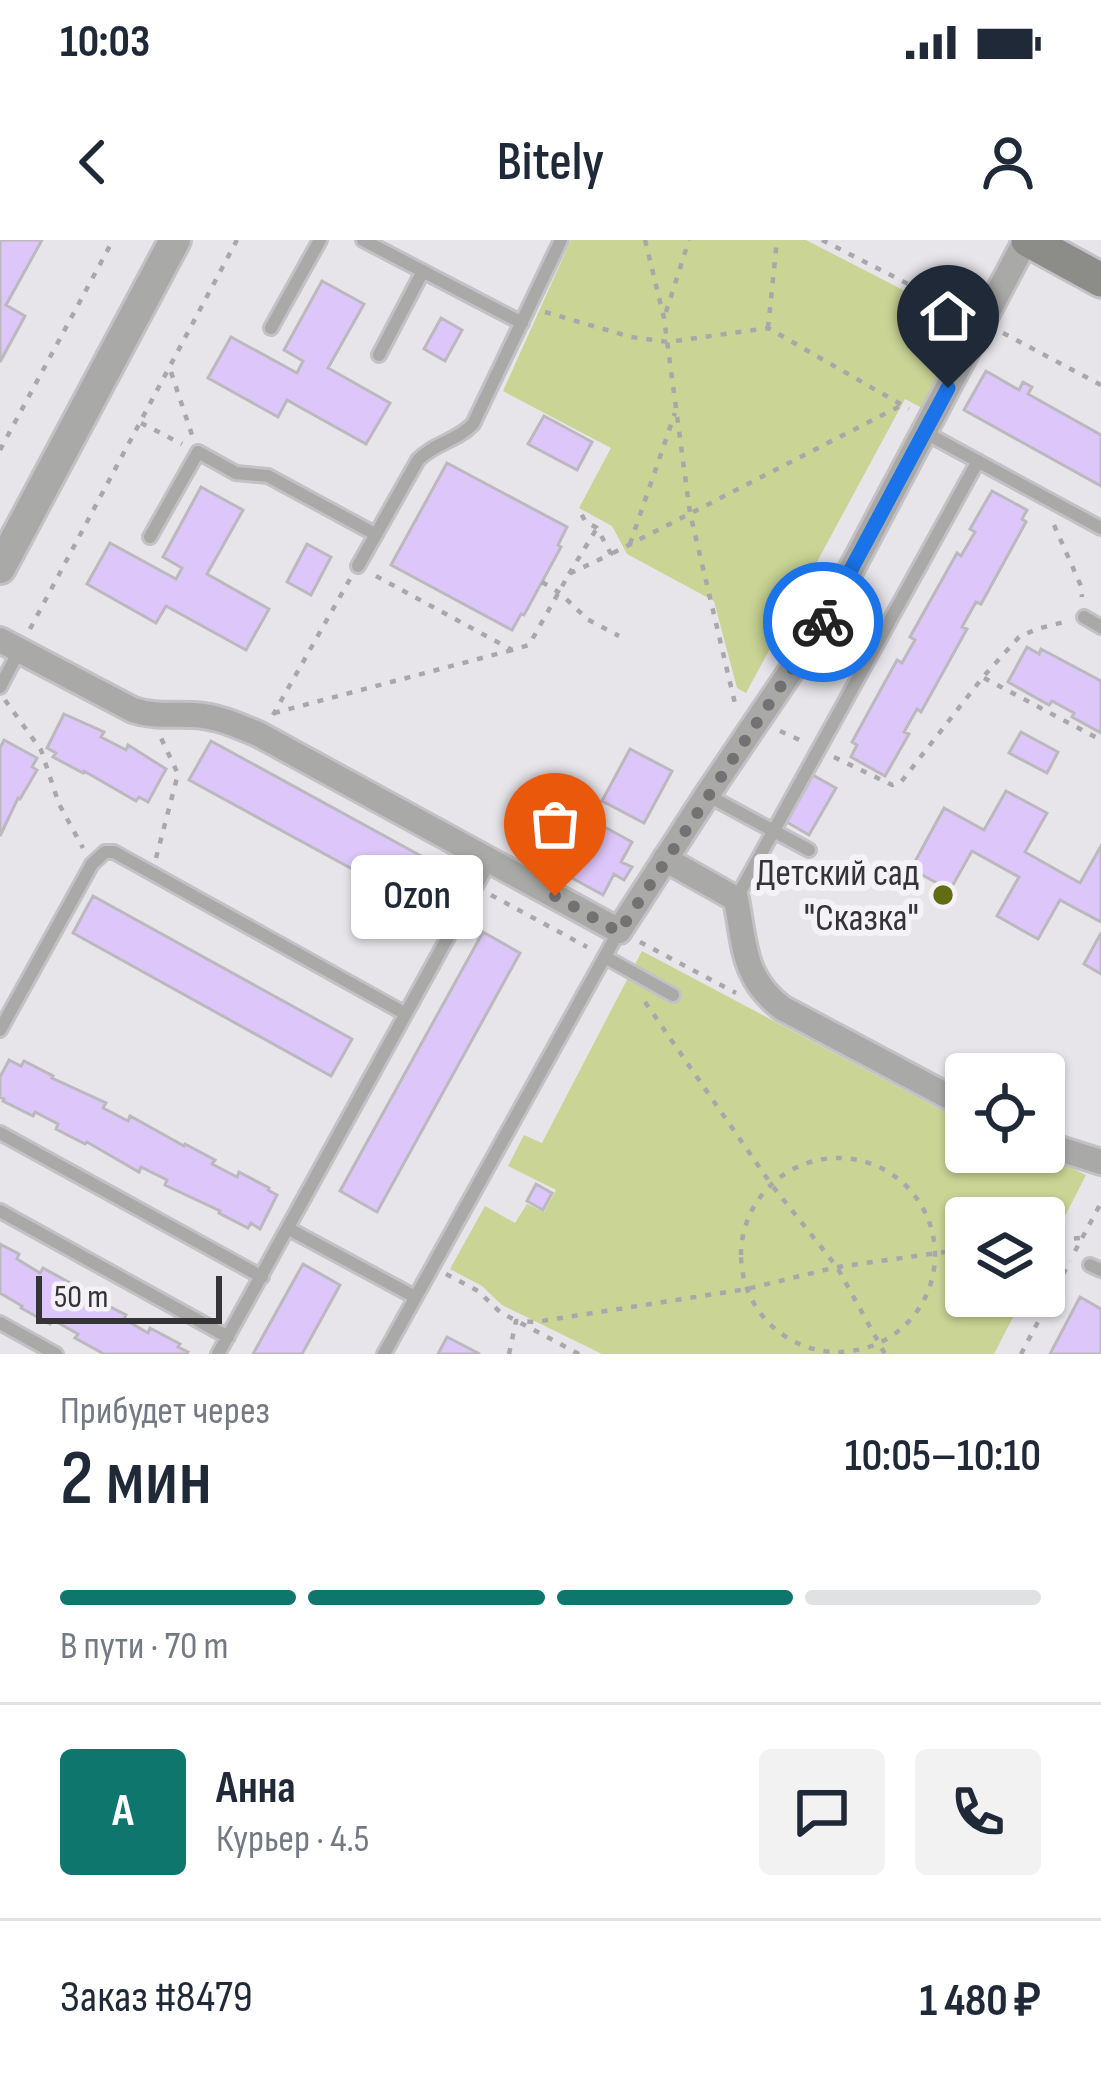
<!DOCTYPE html>
<html lang="ru">
<head>
<meta charset="utf-8">
<style>
	:root { --surface:#fff; --page:#f2f2f3; --text:#1f2937; --muted:#747a83; --line:#e0e1e3; --accent:#0f766e }
	body { margin:0; font-family:"Sofia Sans Condensed",sans-serif; background:var(--page); color:var(--text); height:100vh; display:flex; flex-direction:column; font-size:45px; white-space:nowrap }
	* { box-sizing:border-box; margin:0 }
	p { font-size:39px; color:var(--muted) }
	.icon { flex:none; width:66px; height:66px; fill:none; stroke:currentColor; stroke-width:2; stroke-linecap:round; stroke-linejoin:round }
	.map { position:relative; height:1114px; overflow:hidden }
	.details { display:flex; flex-direction:column; background:var(--surface); flex:1 }
	.details>* { flex:none }
	.buttons { position:absolute; left:945px; top:813px; display:grid; gap:24px }
	.buttons a { display:grid; place-items:center; width:120px; height:120px; border-radius:12px; background:var(--surface); box-shadow:0 3px 9px #0004; font-size:60px }
	.scale { position:absolute; left:36px; bottom:30px; width:186px; box-sizing:border-box; padding-left:12px; border:6px solid #343335; border-top:0; font-size:33px; line-height:42px; white-space:nowrap; color:#343335; -webkit-text-stroke:9px #f4f2f7; paint-order:stroke }
	.pin { position:absolute; display:grid; place-items:center; width:102px; height:102px; color:#fff; margin:-123px -51px; border-radius:50% 50% 50% 0; rotate:-45deg; box-shadow:0 0 12px #0007 }
	.pin .icon { rotate:45deg }
	.courier { position:absolute; display:grid; place-items:center; width:120px; height:120px; margin:-60px; border:9px solid #1a73e8; border-radius:50%; background:#fff; color:#222; box-shadow:0 3px 15px #0007 }
	.bubble { position:absolute; height:84px; border-radius:12px; background:var(--surface); box-shadow:0 3px 9px #0004; font-size:39px; font-weight:600; line-height:84px; text-align:center }
	.overview em { font-style:normal; font-weight:600 }
	.overview div { display:flex; flex-direction:column-reverse }
	.overview { display:flex; align-items:center; justify-content:space-between; height:204px; padding:0 60px }
	h1 { font-size:78px; font-weight:600; line-height:90px }
	.bar { display:grid; grid-template-columns:repeat(4,1fr); gap:18px 12px; align-content:center; height:144px; padding:0 60px }
	.bar i { height:15px; border-radius:9px; background:var(--line) }
	.bar .current { background:var(--accent) }
	.bar p { grid-column:span 4 }
	.line { display:flex; align-items:center; gap:30px; padding:0 60px; border-top:3px solid var(--line) }
	.line div { flex:1 }
	.round { display:grid; place-items:center; flex:none; width:126px; height:126px; border-radius:12px; background:var(--page) }
	.status { display:flex; justify-content:space-between; align-items:center; height:84px; padding:0 60px; background:var(--surface); direction:ltr }
	.status svg { height:33px; fill:currentColor }
	header { display:flex; justify-content:space-between; align-items:center; height:156px; padding:0 60px; background:var(--surface); font-size:54px; font-weight:600 }
	.map>svg:first-child { display:block }
</style>
</head>
<body>
<div class="status"><b>10:03</b><svg viewBox="0 0 49 12"><path d="M0 12V9h3v3zM5 12V6h3v6zM10 12V3h3v9zM15 12V0h3v12zM26 1h20v11H26zM47 4h2v5h-2z"/></svg></div>
<header><svg class="icon" aria-label="back" viewBox="0 0 24 24"><path d="M15 5l-7 7 7 7"/></svg>Bitely<svg class="icon" aria-label="person" viewBox="0 0 24 24"><circle cx="12" cy="8" r="4"/><path d="M4 21q1-7 8-7t8 7"/></svg></header>
<div class="map">
<svg width="1101" height="1114" viewBox="0 0 1101 1114">
	<rect width="100%" height="100%" fill="#e7e5ea"/>
	<path fill="#c9d495" d="M571,0H806L967,83L922,168L905,159L746,453L737,448L714,361L627,314L612,286L579,268L611,208L503,151Z
		M642,711L966,883V912H1021L1036,920L1059,922L1086,935L1044,1017V978H966V1056H1024L994,1114H602L502,1065L482,1046L450,1029L485,966L515,983L527,964L544,972L556,950L508,926L524,895L542,903Z"/>
	<path fill="#ddc6f9" stroke="#bbb9be" stroke-width="3" d="M0,0H42L6,65L25,76L0,122Z
		M322,41L364,64L328,128L390,163L366,204L287,160L278,177L208,138L231,97L297,133L303,121L284,110Z
		M441,78L462,90L445,121L424,109Z
		M986,131L1019,150L1023,142L1032,147L1028,154L1101,195V246L964,170Z
		M544,176L592,202L577,230L528,204Z
		M447,223L567,287L558,305L561,307L524,375L521,374L512,390L391,325Z
		M201,247L243,270L207,334L269,369L246,410L166,366L156,383L87,344L110,303L176,339L182,328L163,317Z
		M992,251L1027,270L1022,279L1026,282L981,364L976,362L962,387L967,389L921,472L917,469L904,492L909,494L885,536L851,517L857,505L852,502L897,420L902,423L915,400L910,397L957,313L961,316L975,292L970,289Z
		M307,304L331,317L311,355L287,342Z
		M1027,407L1039,414L1041,409L1101,441V493L1072,477L1074,473L1052,461L1049,465L1008,442Z
		M64,474L104,492L101,497L126,510L128,505L166,529L148,562L139,557L136,561L84,531L83,533L53,517L56,513L47,508Z
		M1021,492L1058,512L1047,533L1009,513Z
		M4,500L37,518L32,527L37,530L20,559L18,558L0,596V508Z
		M211,501L465,640L444,679L189,540Z
		M630,509L672,531L644,583L602,561Z
		M811,534L836,548L809,595L785,581Z
		M1006,551L1047,573L1025,612L1080,643L1101,606V682L1060,660L1038,699L997,676L1019,637L972,611L950,650L911,629L944,568L984,590Z
		M590,579L632,602L621,622L632,627L624,640L614,634L603,655L561,632Z
		M93,656L352,799L331,836L73,693Z
		M483,692L520,713L377,972L340,951Z
		M1101,693V734L1084,724Z
		M9,820L21,826L24,821L53,836L52,838L106,863L103,868L128,881L130,876L184,906L185,904L215,920L212,924L237,937L239,932L269,948L268,950L277,955L260,989L251,983L248,988L219,973L220,971L165,945L167,940L141,927L139,932L87,902L85,904L56,889L58,884L35,872L33,876L3,861L4,859L0,857V837Z
		M536,944L552,953L543,970L527,961Z
		M0,1004L19,1014L17,1019L40,1033L43,1028L72,1044L71,1047L126,1075L124,1079L148,1093L150,1088L180,1104L178,1107L188,1112L187,1114H104L75,1098L78,1094L53,1080L50,1084L21,1068L22,1066L0,1053Z
		M303,1024L340,1045L302,1114H253Z
		M1080,1057L1101,1069V1114H1050Z
		M447,1097L480,1114H438Z"/>
	<g fill="none" stroke-linecap="round" stroke-linejoin="round">
		<defs>
			<path id="service" d="M363,0L522,83
				M271,88L320,0
				M379,115L423,31
				M924,192L1101,288
				M150,297L198,212L236,233L268,236L375,294
				M358,326L418,220C434,203 457,201 473,184L561,0
				M1084,377L1101,387
				M0,447L19,411
				M707,555L809,610
				M736,659L978,221
				M605,717L673,755
				M0,790L92,624L105,612H114L404,773
				M0,893L262,1037
				M0,971L228,1097
				M289,989L415,1057
				M1090,1025L1101,1030
				M0,1083L56,1114
				M218,1114L490,621
				M384,1114L619,691"/>
			<path id="minor" d="M0,400L133,470C154,477 171,474 193,475C217,476 237,485 260,495L619,691L707,555L820,388L1026,0
				M665,619L736,659C745,705 742,737 782,768L966,866
				M1044,904L1101,922"/>
			<path id="tertiary" d="M0,328L175,0"/>
			<path id="secondary" d="M1028,0L1101,40"/>
		</defs>
		<use href="#service" stroke="#c3c1c6" stroke-width="18"/>
		<use href="#minor" stroke="#c3c1c6" stroke-width="30"/>
		<use href="#tertiary" stroke="#c3c1c6" stroke-width="36"/>
		<use href="#secondary" stroke="#c3c1c6" stroke-width="39"/>
		<path stroke="#a9a7ab" stroke-width="4.5" stroke-dasharray="6 9" stroke-linecap="butt" d="M645,0L664,78L690,273L736,468
			M822,0L961,71
			M545,72L631,97L668,102L768,88L909,169
			M666,72L689,0
			M768,88L777,0
			M1003,93L1101,145
			M171,132L192,195
			M141,183L182,204
			M0,210L113,0
			M1054,285L1081,346L1082,357
			M630,304L675,173
			M613,313L902,165
			M569,334L597,288
			M376,336L512,410L529,405L569,334L611,314L597,288L585,281L581,273
			M542,342L560,353L587,379L619,396
			M30,389L237,0
			M984,438L1101,500
			M5,460L41,510L59,564L83,608
			M274,473L512,410
			M273,475L350,339
			M780,491L802,501
			M834,517L892,545L901,542L983,437L1019,397L1037,389L1068,381
			M156,618L178,534L161,498
			M491,655L587,707
			M640,702L736,753
			M645,762L771,944L837,1027L885,1114
			M741 1015a97 97 0 1 1 194 0a97 97 0 1 1-194 0Z
			M1044,1001L1080,998
			M1075,1011L1101,963
			M446,1034L478,1051L500,1072L579,1114
			M509,1114L516,1081L535,1082L747,1049L837,1027L966,1009
			M1021,1114L1070,1021"/>
		<use href="#service" stroke="#a9aaa8" stroke-width="12"/>
		<use href="#minor" stroke="#a9aaa8" stroke-width="24"/>
		<use href="#tertiary" stroke="#a9aaa8" stroke-width="30"/>
		<use href="#secondary" stroke="#8c8d89" stroke-width="33"/>
	</g>
	<g fill="none" stroke-linecap="round" stroke-linejoin="round">
		<path stroke="#737174" stroke-width="12" stroke-dasharray="0 21.6" d="M555,656L619,692L823,382"/>
		<path stroke="#1a73e8" stroke-width="15" d="M823,382L948,148"/>
	</g>
	<circle fill="#626c13" stroke="#f4f2f7" stroke-width="4.5" cx="943" cy="655" r="12"/>
	<g text-anchor="middle" dominant-baseline="central" stroke-width="12" stroke-linejoin="round" paint-order="stroke">
		<g font-size="39" fill="#343335" stroke="#f4f2f7" text-anchor="end">
			<text x="919" y="633">Детский сад<tspan x="919" dy="45">"Сказка"</tspan></text>
		</g>
	</g>
</svg>
<div class="buttons">
<a><svg class="icon" aria-label="locate" viewBox="0 0 24 24"><circle cx="12" cy="12" r="6"/><path d="M12 2v4M12 18v4M2 12h4M18 12h4"/></svg></a>
<a><svg class="icon" aria-label="layers" viewBox="0 0 24 24"><path d="M12 4l9 5-9 5-9-5zM3 14l9 5 9-5"/></svg></a>
</div>
<div class="scale">50 m</div>
<div class="pin" style="left:555px;top:656px;background:#ea580c"><svg class="icon" aria-label="bag" viewBox="0 0 24 24"><path d="M5 8h14l-1 12H6zM9 8a3 3 0 0 1 6 0"/></svg></div>
<div class="pin" style="left:948px;top:148px;background:#1f2937"><svg class="icon" aria-label="home" viewBox="0 0 24 24"><path d="M3 11l9-7 9 7M6 9v11h12V9"/></svg></div>
<div class="courier" style="left:823px;top:382px"><svg class="icon" aria-label="bike" viewBox="0 0 24 24"><circle cx="6" cy="16" r="4"/><circle cx="18" cy="16" r="4"/><path d="M6 16l4-8h5l3 8M10 8l3 8H6M13 5h3"/></svg></div>
<div class="bubble" style="left:351px;top:615px;width:132px">Ozon</div>
</div>
<section class="details">
<div class="overview"><div><h1>2 мин</h1><p>Прибудет через</p></div><em>10:05–10:10</em></div>
<div class="bar"><i class="current"></i><i class="current"></i><i class="current"></i><i></i><p>В пути · 70 m</p></div>
<div class="line" style="height:216px"><b class="round" style="background:var(--accent);color:#fff">А</b><div><b>Анна</b><p>Курьер · 4.5</p></div><a class="round"><svg class="icon" aria-label="chat" viewBox="0 0 24 24"><path d="M4 5h16v11H9l-5 4z"/></svg></a><a class="round"><svg class="icon" aria-label="phone" viewBox="0 0 24 24"><path d="M5 4h4l2 5-3 2q2 4 5 5l2-3 5 2v4C11 20 4 13 5 4z"/></svg></a></div>
<div class="line" style="height:156px"><div>Заказ #8479</div><b>1 480 ₽</b></div>
</section>
</body>
</html>
